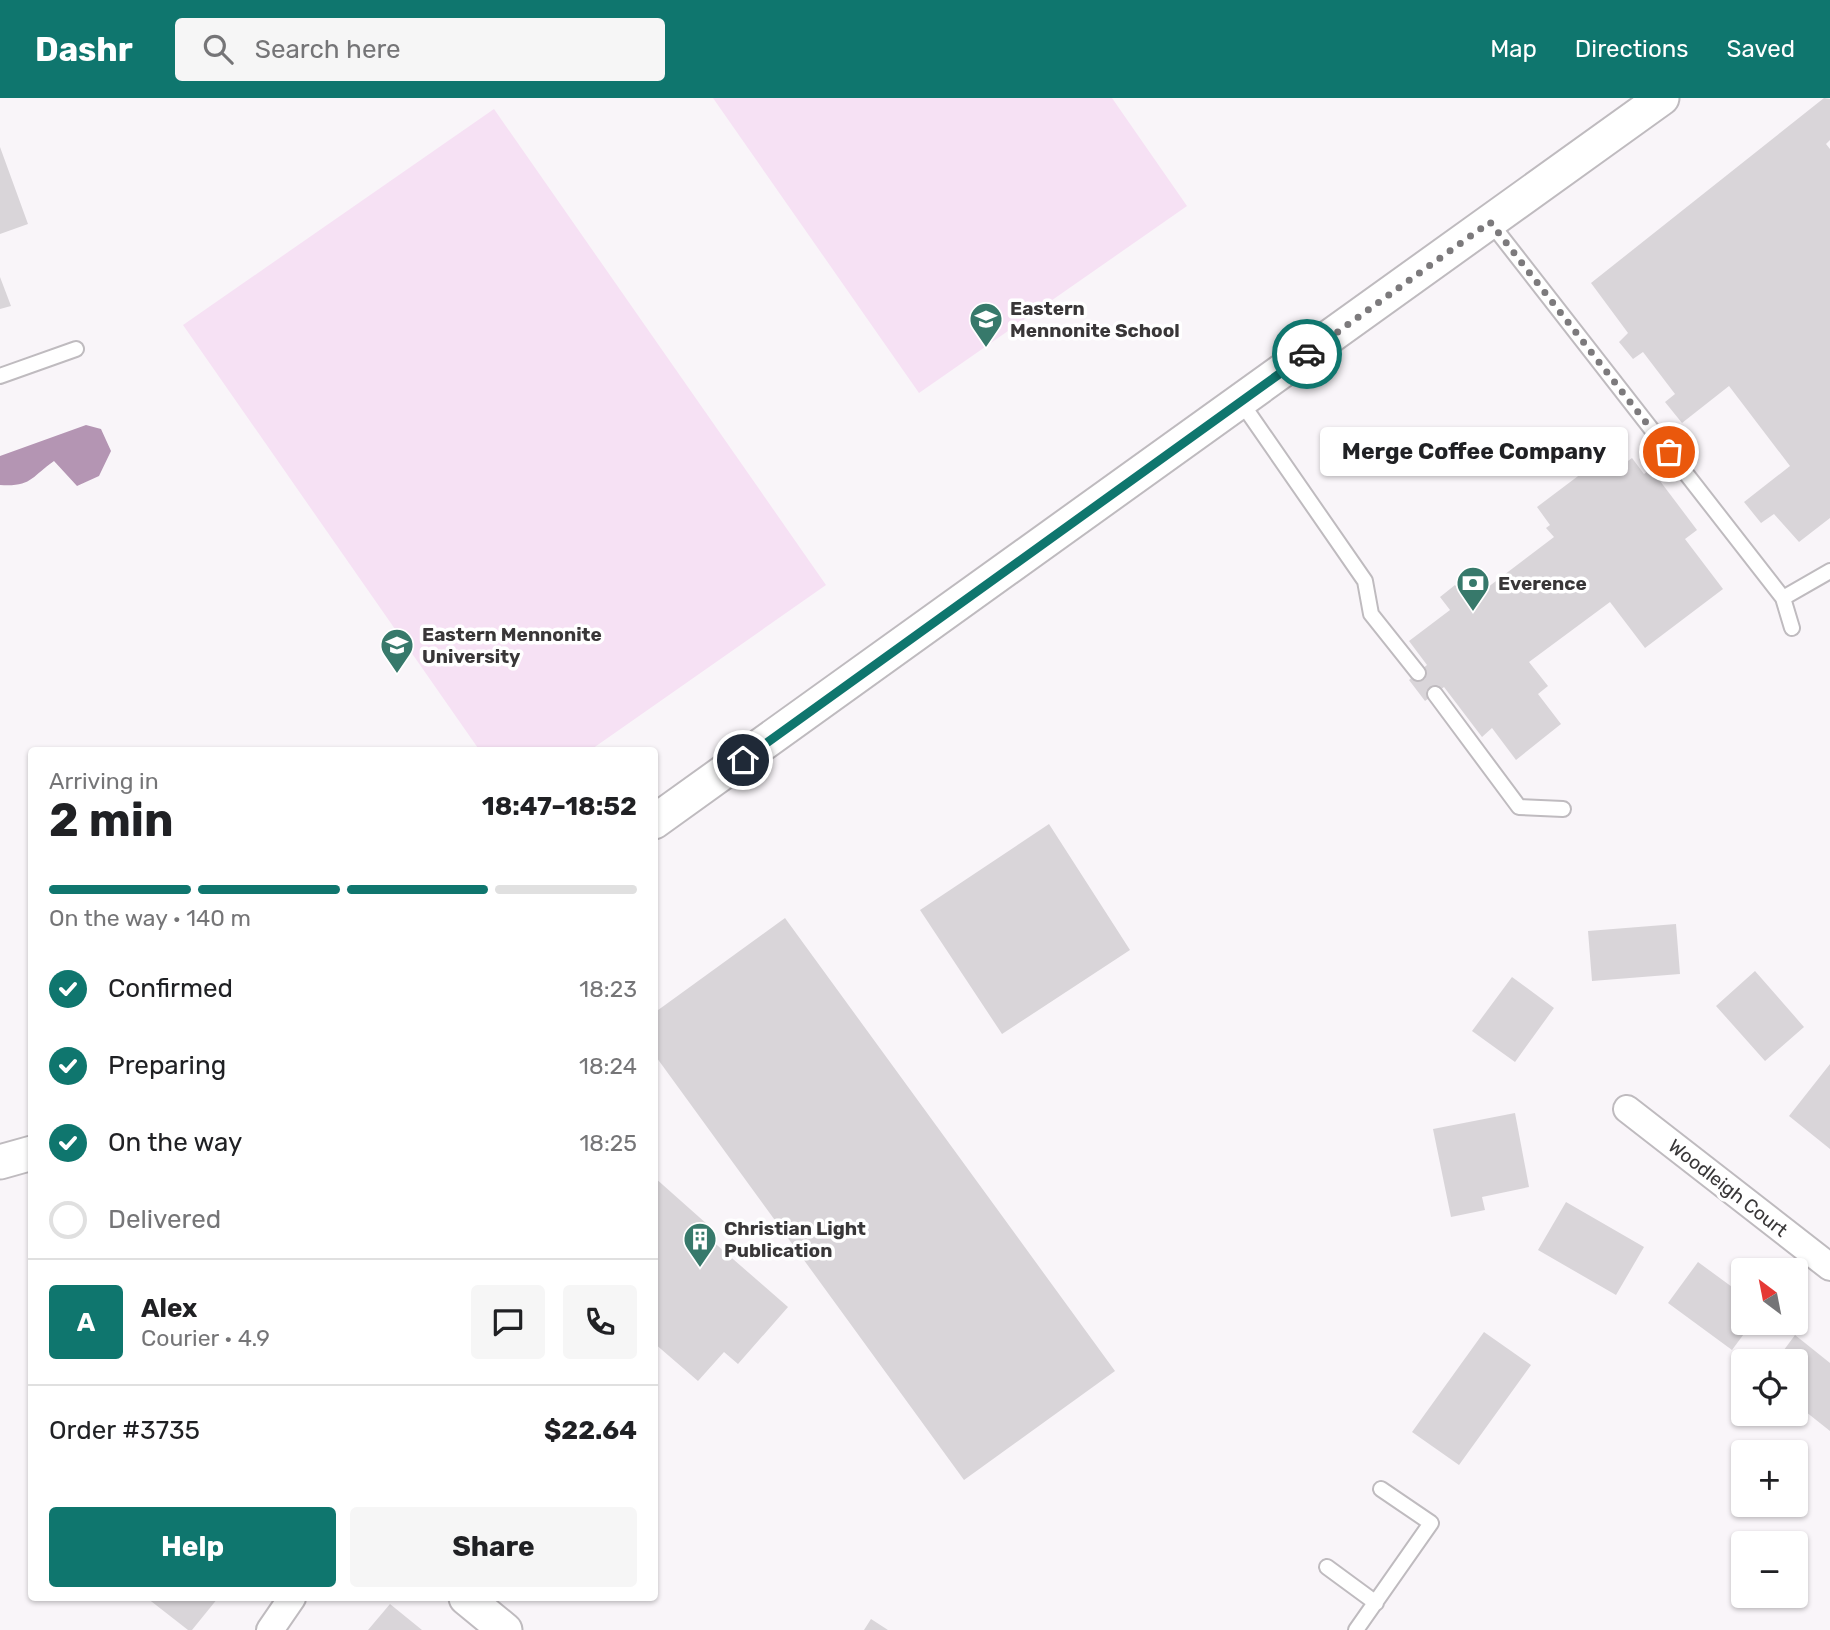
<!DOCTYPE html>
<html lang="en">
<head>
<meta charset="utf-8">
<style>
	:root { --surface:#fff; --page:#f6f6f6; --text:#202124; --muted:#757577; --line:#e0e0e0; --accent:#0f766e }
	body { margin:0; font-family:Rubik,sans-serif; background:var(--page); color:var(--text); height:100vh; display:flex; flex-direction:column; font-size:26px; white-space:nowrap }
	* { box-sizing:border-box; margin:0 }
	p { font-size:23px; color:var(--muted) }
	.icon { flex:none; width:38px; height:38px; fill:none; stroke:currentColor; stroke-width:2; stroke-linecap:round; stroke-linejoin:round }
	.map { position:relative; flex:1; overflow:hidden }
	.drawer { position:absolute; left:28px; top:649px; width:630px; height:854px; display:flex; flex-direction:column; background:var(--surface); border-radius:7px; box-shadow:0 2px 5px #0004 }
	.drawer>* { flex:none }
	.needle { width:46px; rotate:328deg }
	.controls { position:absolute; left:1731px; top:1160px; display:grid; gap:14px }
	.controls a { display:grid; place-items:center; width:77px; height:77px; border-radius:7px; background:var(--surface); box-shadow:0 2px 5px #0004; font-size:35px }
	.pin { position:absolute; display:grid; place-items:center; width:60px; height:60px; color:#fff; margin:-30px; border:4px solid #fff; border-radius:50%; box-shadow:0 2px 7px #0007 }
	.courier { position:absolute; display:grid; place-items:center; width:70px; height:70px; margin:-35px; border:5px solid #0f766e; border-radius:50%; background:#fff; color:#222; box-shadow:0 2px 9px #0007 }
	.bubble { position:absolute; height:49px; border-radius:7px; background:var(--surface); box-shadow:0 2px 5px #0004; font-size:23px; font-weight:700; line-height:49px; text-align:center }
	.headline em { font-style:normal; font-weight:700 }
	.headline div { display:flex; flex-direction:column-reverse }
	.headline { display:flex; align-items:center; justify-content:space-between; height:119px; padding:0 21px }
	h1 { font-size:46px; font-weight:700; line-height:52px }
	.bar { display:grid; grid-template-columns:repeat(4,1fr); gap:10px 7px; align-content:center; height:84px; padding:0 21px }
	.bar i { height:9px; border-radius:5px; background:var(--line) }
	.bar .current { background:var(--accent) }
	.bar p { grid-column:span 4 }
	.line { display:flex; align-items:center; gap:18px; padding:0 21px; border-top:2px solid var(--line) }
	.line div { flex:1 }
	.round { display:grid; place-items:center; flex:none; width:74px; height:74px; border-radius:7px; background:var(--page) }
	ol { padding:0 21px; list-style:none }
	li { display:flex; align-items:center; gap:21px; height:77px }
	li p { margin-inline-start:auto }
	li .icon { padding:7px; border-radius:50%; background:var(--accent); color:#fff; stroke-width:4 }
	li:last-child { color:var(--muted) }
	li i { width:38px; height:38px; border:4px solid var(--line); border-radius:50% }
	.button { display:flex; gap:14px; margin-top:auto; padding:14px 21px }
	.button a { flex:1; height:80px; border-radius:7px; background:var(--accent); color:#fff; font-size:28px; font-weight:700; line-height:80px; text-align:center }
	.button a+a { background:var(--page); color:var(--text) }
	header { display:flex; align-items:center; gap:42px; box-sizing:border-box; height:98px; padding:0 35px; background:var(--accent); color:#fff }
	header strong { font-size:33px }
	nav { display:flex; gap:38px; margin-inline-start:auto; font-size:24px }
	.search { width:490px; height:63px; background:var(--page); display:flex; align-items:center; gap:18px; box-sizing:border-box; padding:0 24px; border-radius:7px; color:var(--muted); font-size:26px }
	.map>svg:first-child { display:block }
</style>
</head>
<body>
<header>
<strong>Dashr</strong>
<div class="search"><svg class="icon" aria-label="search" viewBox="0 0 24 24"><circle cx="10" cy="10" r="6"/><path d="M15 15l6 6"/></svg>Search here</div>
<nav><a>Map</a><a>Directions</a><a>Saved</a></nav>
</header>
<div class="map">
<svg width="1830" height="1532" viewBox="0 0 1830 1532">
	<rect width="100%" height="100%" fill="#f9f5f9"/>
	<path fill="#f6e1f4" d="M713,0H1112L1187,108L919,295Z
		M494,11L826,487L589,653H480L183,227Z"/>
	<path fill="#b495b3" d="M86,327L101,331L111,353L99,378L77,388L54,363C31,379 32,389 0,387V358Z"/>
	<path fill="#d9d5d9" d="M1824,0L1830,1V42L1826,46L1830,51V420L1799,444L1774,416L1761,425L1744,404L1790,368L1729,288L1682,325L1665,304L1675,296L1643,254L1633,261L1619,244L1628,235L1591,185Z
		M0,49L28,126L0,136Z
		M0,179L11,208L0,211Z
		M1602,360L1613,374L1632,360L1644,376L1651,371L1697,432L1685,441L1723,491L1645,550L1610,504L1529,564L1548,588L1538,596L1561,626L1516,662L1492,630L1482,639L1444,589L1425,603L1409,582L1427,567L1409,543L1450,512L1440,499L1455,487L1466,501L1468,499L1471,502L1554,439L1546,430L1550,427L1537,409Z
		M1049,726L1130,852L1002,936L920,812Z
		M785,820L1115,1273L964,1382L654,956V915Z
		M1676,826L1680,876L1592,883L1588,833Z
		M1755,873L1804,929L1765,963L1716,908Z
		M1512,879L1554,910L1515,964L1472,933Z
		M1830,966V1051L1789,1018Z
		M1515,1015L1529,1089L1482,1099L1485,1112L1451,1119L1433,1031Z
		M654,1079L708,1127L702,1134L788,1209L738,1266L724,1254L698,1283L654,1245Z
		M1566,1104L1644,1149L1616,1197L1538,1152Z
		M1698,1164L1743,1197V1225H1752L1732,1252L1668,1205Z
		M1484,1234L1531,1267L1459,1367L1412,1334Z
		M1795,1237L1830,1265V1333L1796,1306V1264H1775Z
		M147,1500H218L192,1532H188Z
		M390,1506L422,1532H368Z
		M871,1521L888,1532H864Z"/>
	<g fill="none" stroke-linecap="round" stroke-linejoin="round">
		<defs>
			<path id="service" d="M1490,124L1783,500L1830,473
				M0,278L76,251
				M1241,304L1365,483L1371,516L1418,575
				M1783,500L1792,530
				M1435,596L1519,709L1563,711
				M1327,1469L1376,1505
				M1356,1532L1431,1425L1381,1391"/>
			<path id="minor" d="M1627,1011L1830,1169
				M270,1532L292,1500"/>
			<path id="tertiary" d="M654,724L1662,0
				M0,1064L32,1055
				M466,1500L505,1532"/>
		</defs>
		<use href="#service" stroke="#bfbbbf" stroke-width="18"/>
		<use href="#minor" stroke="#bfbbbf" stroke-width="30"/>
		<use href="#tertiary" stroke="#bfbbbf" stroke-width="37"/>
		<use href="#service" stroke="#fff" stroke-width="14"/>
		<use href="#minor" stroke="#fff" stroke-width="26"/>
		<use href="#tertiary" stroke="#fff" stroke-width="33"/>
	</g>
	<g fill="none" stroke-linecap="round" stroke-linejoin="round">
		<path stroke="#7c7a7c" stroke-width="7" stroke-dasharray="0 12.6" d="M1307,256L1490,124L1669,354"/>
		<path stroke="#0f766e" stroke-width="9" d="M743,662L1307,256"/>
	</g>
	<defs>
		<symbol id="school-pin" viewBox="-11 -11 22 30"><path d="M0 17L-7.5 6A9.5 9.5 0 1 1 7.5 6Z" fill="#37796b" stroke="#fff"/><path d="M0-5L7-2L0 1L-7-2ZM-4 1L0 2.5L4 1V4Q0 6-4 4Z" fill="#fff"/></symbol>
		<symbol id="bank-pin" viewBox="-11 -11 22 30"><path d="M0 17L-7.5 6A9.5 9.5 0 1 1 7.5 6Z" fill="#37796b" stroke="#fff"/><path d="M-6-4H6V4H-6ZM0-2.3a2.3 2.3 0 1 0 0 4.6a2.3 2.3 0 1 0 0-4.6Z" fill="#fff"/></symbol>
		<symbol id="university-pin" viewBox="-11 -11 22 30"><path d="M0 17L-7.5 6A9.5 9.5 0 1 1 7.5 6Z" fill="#37796b" stroke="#fff"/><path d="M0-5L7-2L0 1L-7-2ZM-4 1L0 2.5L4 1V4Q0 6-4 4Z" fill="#fff"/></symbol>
		<symbol id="building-pin" viewBox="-11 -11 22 30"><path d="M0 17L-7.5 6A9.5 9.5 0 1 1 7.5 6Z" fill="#37796b" stroke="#fff"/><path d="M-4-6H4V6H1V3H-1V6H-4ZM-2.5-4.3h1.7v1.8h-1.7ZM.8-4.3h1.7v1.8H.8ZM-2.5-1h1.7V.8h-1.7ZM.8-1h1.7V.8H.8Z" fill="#fff"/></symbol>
	</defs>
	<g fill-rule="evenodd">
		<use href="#school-pin" x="967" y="202" width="38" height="52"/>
		<use href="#bank-pin" x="1454" y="466" width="38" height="52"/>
		<use href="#university-pin" x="378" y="528" width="38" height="52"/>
		<use href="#building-pin" x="681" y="1122" width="38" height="52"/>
	</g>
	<g text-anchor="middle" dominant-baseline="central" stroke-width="7" stroke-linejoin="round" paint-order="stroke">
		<g font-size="19" font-weight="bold" fill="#393738" stroke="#fff" text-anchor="start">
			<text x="1010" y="210">Eastern<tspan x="1010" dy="22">Mennonite School</tspan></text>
			<text x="1498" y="485">Everence</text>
			<text x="422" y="536">Eastern Mennonite<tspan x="422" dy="22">University</tspan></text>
			<text x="724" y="1130">Christian Light<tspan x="724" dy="22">Publication</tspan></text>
		</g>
		<g font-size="19" fill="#393738" stroke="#fff">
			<text transform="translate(1728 1090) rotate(38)">Woodleigh Court</text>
		</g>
	</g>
</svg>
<div class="controls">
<a><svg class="needle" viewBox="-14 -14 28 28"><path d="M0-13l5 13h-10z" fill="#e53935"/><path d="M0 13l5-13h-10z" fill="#757577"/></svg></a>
<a><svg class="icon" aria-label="locate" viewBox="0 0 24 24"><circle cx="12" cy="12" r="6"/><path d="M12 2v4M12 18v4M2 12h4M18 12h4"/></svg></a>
<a>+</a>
<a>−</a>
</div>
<div class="pin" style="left:1669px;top:354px;background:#ea580c"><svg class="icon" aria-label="bag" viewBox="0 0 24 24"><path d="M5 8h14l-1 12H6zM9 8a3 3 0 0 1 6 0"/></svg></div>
<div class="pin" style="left:743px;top:662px;background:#1f2937"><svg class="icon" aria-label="home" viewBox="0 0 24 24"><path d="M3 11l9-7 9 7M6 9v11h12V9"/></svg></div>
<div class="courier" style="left:1307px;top:256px"><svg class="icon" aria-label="car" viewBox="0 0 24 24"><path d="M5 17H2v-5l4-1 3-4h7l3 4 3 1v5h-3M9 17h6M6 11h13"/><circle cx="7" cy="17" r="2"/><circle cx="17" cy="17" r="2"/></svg></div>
<div class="bubble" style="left:1320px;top:329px;width:308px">Merge Coffee Company</div>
<section class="drawer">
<div class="headline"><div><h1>2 min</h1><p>Arriving in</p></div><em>18:47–18:52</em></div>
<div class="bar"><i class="current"></i><i class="current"></i><i class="current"></i><i></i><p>On the way · 140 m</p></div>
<ol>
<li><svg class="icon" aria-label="check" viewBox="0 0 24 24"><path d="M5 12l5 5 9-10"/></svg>Confirmed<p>18:23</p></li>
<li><svg class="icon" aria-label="check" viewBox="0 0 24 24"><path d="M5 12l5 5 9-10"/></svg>Preparing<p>18:24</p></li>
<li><svg class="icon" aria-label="check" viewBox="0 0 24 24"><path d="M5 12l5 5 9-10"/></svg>On the way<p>18:25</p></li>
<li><i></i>Delivered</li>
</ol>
<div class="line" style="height:126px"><b class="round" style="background:var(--accent);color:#fff">A</b><div><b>Alex</b><p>Courier · 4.9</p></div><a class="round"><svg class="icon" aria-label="chat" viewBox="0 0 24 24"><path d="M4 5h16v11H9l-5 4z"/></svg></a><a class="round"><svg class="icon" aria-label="phone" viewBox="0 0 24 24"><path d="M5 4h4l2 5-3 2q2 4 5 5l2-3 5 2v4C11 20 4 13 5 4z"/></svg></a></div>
<div class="line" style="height:91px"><div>Order #3735</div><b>$22.64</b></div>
<div class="button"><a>Help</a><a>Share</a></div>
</section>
</div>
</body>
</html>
